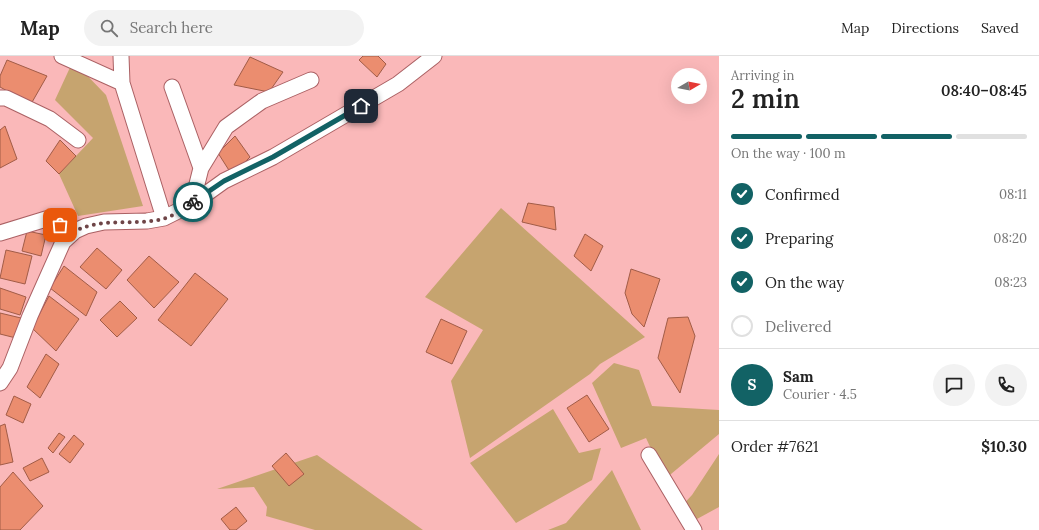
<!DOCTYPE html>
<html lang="en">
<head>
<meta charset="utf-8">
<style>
	:root { --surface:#fff; --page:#f2f2f2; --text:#222; --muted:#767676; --line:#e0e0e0; --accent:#126265 }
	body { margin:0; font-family:Lora,serif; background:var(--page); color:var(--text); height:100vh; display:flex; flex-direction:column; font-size:15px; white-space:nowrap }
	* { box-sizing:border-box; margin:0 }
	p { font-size:13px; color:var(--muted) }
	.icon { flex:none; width:22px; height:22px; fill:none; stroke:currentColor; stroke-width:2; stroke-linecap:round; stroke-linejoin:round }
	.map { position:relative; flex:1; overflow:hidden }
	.side { display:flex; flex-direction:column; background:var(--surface); width:320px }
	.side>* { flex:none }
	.needle { width:26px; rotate:80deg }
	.buttons { position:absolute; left:671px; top:12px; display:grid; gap:8px }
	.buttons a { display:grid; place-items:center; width:36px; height:36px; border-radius:50%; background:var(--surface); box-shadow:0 4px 16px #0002; font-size:20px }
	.pin { position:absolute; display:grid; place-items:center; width:34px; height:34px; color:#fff; margin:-17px; border-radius:8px; box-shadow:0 2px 6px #0006 }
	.courier { position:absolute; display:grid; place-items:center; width:40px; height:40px; margin:-20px; border:3px solid #126265; border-radius:50%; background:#fff; color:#222; box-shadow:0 1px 5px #0007 }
	.overview em { font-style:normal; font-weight:600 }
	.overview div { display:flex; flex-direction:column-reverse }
	.overview { display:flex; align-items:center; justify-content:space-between; height:68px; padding:0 12px }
	h1 { font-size:26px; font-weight:600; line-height:30px }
	.bar { display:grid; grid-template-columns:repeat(4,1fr); gap:6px 4px; align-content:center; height:48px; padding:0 12px }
	.bar i { height:5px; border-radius:3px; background:var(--line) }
	.bar .selected { background:var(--accent) }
	.bar p { grid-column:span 4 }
	.line { display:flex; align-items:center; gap:10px; padding:0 12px; border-top:1px solid var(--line) }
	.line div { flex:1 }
	.round { display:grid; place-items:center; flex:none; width:42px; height:42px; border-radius:21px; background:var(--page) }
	ol { padding:0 12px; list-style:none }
	li { display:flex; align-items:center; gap:12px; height:44px }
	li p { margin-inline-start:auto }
	li .icon { padding:4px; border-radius:50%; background:var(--accent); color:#fff; stroke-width:4 }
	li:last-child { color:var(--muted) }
	li i { width:22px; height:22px; border:2px solid var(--line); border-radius:50% }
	header { display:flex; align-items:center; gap:24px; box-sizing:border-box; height:56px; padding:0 20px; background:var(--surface); border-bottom:1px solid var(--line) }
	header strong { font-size:19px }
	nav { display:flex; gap:22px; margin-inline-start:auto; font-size:14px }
	.search { width:280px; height:36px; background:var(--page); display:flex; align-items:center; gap:10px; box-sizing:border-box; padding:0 14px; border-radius:22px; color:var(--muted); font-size:15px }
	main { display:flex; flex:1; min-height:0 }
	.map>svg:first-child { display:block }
</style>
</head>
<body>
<header>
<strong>Map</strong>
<div class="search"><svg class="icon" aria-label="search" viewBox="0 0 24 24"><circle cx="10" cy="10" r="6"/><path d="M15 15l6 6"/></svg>Search here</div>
<nav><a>Map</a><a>Directions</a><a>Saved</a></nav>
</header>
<main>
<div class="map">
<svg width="719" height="474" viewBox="0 0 719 474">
	<rect width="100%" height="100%" fill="#fab8b9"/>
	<path fill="#c6a46f" d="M73,5L106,39L143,150L78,160L59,118L93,82L55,44Z
		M501,152L645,281L600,308L590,318L470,402L451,325L483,274L425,241Z
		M614,307L639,314L652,350L719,354V378L665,423L646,382L621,392L592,327Z
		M553,353L579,397L601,392L592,424L516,467L470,407Z
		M719,398V451L686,469L676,456L692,439Z
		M317,399L423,474H315L266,460L267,451L254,431L217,433Z
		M612,414L641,474H548L566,467Z"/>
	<path fill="#eb8d6f" stroke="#a15c47" d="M363,0H378L386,8L377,21L359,4Z
		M250,1L283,16L269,36L234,29Z
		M7,4L47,20L31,48L0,31V20Z
		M5,70L17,103L0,112V74Z
		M235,80L250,101L232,119L218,97Z
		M60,84L76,100L59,118L46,105Z
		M528,147L554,151L556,174L522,166Z
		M27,175L46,179L41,200L22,195Z
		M585,178L603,190L591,215L574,200Z
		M97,192L122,214L106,233L80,211Z
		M6,194L32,200L25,228L0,222Z
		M149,200L179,226L154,252L127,224Z
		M64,210L97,236L86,260L50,232Z
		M631,213L660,223L644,271L632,258L625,237Z
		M195,217L228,243L191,290L158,264Z
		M0,232L26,241L20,259L0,253Z
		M49,240L79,263L56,295L32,272Z
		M120,245L137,262L117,281L100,264Z
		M0,257L21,262L16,282L0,278Z
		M688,261L695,280L680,337L658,302L668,262Z
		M441,263L467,275L452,308L426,296Z
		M46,298L59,308L40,342L27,331Z
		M587,339L609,373L589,386L567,352Z
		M14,340L31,348L23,367L6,359Z
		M5,368L13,406L0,409V370Z
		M59,377L65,381L53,397L48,392Z
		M74,379L84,388L70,407L59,398Z
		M286,397L304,418L289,430L272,410Z
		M42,402L49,416L30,425L23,412Z
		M13,416L43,450L20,474H0V431Z
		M236,451L247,465L236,474H230L221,463Z"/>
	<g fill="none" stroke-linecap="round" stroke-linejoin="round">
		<defs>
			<path id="minor" d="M62,0L122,27
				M121,0L122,27L164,162
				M172,31L201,112
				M0,42H6L50,63L78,84
				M192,148L201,112L226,71L262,45L311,24
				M0,177L46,163L75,175
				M0,327L10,312L30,260L63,186L75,175L86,170L104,166L147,165L164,162L192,148L224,125L273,101L398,28L434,0
				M649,399L694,474"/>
		</defs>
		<use href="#minor" stroke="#ab6164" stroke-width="17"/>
		<use href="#minor" stroke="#fff" stroke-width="15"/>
	</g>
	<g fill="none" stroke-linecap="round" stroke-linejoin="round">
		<path stroke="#6e4547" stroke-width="4" stroke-dasharray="0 7.2" d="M60,169L75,175C103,161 134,170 163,163C173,160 185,152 193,146"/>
		<path stroke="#126265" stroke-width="5" d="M193,146L224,125L273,101L361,50"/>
	</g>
</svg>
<div class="buttons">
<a><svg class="needle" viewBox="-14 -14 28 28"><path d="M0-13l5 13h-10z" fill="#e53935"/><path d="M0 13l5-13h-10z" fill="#767676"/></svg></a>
</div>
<div class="pin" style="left:60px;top:169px;background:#ea580c"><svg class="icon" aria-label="bag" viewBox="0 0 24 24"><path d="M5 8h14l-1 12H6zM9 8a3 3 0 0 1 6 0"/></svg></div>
<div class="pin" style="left:361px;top:50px;background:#1f2937"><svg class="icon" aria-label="home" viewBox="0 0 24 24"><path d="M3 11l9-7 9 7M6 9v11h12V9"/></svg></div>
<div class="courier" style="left:193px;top:146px"><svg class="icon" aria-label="bike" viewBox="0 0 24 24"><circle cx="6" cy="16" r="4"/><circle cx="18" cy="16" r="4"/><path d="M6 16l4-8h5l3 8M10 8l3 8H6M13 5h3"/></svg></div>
</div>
<section class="side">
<div class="overview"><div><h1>2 min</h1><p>Arriving in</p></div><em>08:40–08:45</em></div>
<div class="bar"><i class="selected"></i><i class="selected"></i><i class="selected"></i><i></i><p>On the way · 100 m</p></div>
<ol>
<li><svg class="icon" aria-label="check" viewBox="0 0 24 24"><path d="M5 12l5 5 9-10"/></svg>Confirmed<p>08:11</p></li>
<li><svg class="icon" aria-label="check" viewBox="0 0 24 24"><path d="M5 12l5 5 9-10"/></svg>Preparing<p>08:20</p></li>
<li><svg class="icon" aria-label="check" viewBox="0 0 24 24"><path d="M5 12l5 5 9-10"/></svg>On the way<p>08:23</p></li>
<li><i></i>Delivered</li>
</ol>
<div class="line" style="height:72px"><b class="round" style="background:var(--accent);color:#fff">S</b><div><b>Sam</b><p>Courier · 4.5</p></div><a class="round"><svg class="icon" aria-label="chat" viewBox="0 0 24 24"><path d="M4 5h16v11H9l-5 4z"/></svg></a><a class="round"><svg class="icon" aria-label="phone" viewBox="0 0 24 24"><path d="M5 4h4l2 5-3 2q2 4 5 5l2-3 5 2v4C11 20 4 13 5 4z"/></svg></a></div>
<div class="line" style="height:52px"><div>Order #7621</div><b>$10.30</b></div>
</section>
</main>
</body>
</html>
